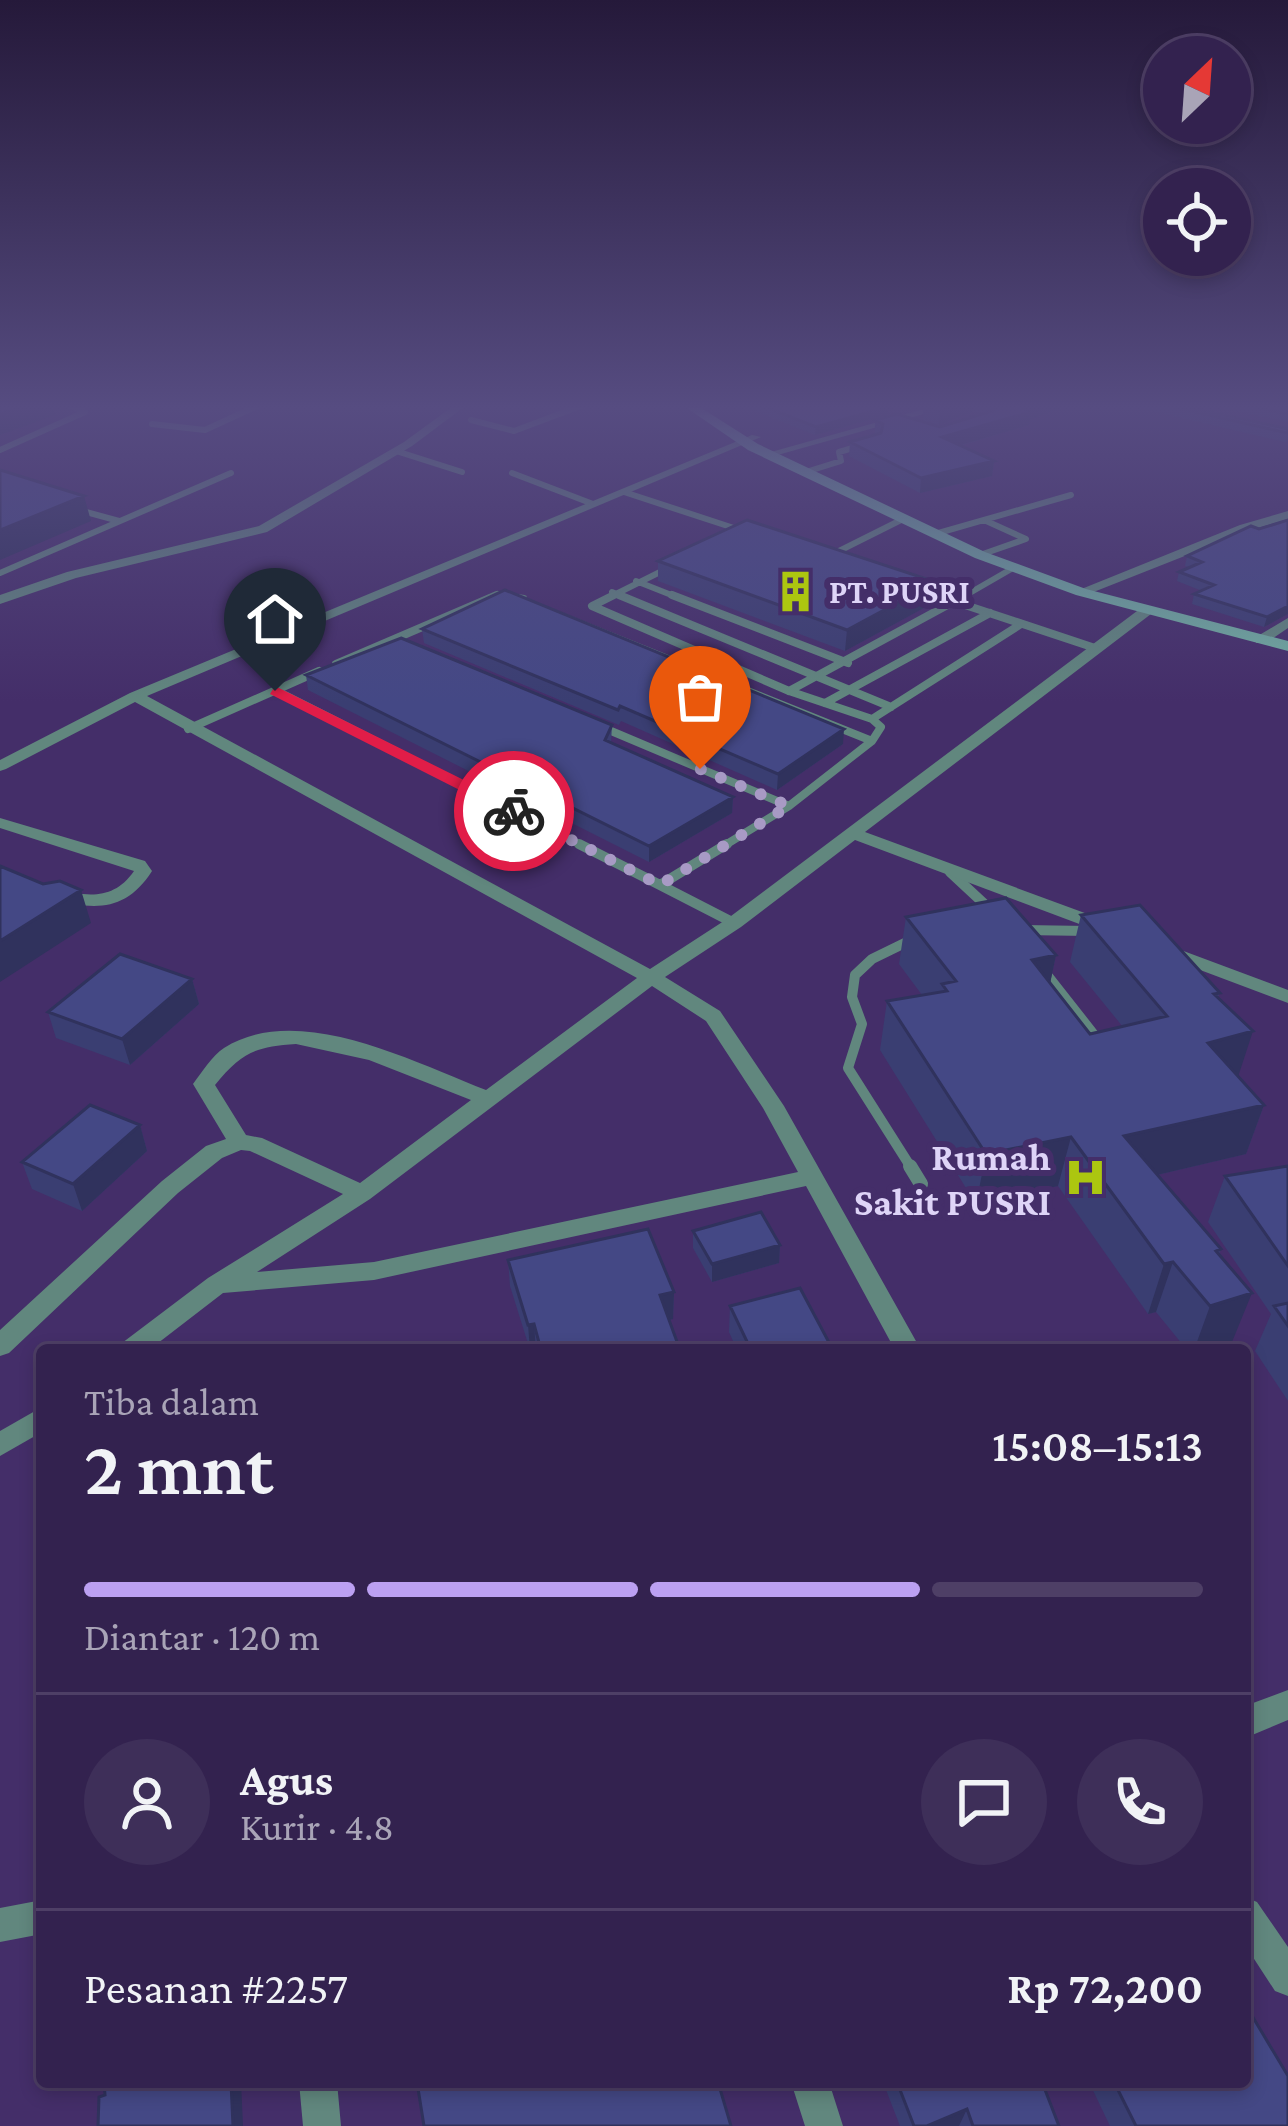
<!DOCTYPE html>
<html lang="id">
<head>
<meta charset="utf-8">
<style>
	:root { --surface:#33224f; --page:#3e2f59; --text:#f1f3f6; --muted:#a9a4b7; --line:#4e3f66; --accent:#bca0f2 }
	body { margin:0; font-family:"Crimson Pro",serif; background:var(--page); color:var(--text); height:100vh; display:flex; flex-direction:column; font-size:45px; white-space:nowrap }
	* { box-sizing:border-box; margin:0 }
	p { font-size:39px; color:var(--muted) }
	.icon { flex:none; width:66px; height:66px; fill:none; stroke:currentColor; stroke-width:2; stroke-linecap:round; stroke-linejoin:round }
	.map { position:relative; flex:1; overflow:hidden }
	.sheet { position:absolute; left:36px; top:1344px; width:1215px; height:744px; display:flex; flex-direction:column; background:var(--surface); border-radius:12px; box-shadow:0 6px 18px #0003,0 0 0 3px var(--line) }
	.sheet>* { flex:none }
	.needle { width:78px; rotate:25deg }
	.tools { position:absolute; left:1143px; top:36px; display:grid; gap:24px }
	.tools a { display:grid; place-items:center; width:108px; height:108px; border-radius:50%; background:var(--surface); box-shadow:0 6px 18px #0003,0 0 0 3px var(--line); font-size:60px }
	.pin { position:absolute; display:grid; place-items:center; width:102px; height:102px; color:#fff; margin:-123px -51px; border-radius:50% 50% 50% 0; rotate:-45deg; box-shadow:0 0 12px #0007 }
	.pin .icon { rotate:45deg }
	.courier { position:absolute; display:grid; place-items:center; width:120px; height:120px; margin:-60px; border:9px solid #e11d48; border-radius:50%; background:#fff; color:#222; box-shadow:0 3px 15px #0007 }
	.headline em { font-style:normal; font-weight:600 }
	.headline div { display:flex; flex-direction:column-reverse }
	.headline { display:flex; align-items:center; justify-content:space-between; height:204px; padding:0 48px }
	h1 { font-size:78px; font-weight:600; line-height:90px }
	.bar { display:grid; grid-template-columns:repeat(4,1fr); gap:18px 12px; align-content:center; height:144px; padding:0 48px }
	.bar i { height:15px; border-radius:9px; background:var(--line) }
	.bar .on { background:var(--accent) }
	.bar p { grid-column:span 4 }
	.line { display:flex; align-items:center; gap:30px; padding:0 48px; border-top:3px solid var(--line) }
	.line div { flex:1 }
	.round { display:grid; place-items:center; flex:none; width:126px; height:126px; border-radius:63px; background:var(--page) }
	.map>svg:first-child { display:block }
</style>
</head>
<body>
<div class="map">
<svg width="1288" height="2126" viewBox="0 0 1288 2126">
	<rect width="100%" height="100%" fill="#442e69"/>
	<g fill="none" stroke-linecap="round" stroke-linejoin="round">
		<path stroke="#61877e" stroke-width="6" d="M471,420L514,431L586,404
			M152,424L205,430L261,404
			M0,450L85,412L66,404
			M396,451L462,472
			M809,471L841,461L839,452L863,445
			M512,473L593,504
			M624,492L746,532
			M79,510L119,521
			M935,534L1071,495
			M831,555L903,519
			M980,555L1026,539L984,520
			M0,573L231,473
			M636,581L679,598
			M923,591L944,598
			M612,592L626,598
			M488,598L499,594L524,598
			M608,598L668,568
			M961,598L1013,568"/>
		<path stroke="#61877e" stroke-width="8" d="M508,595L872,741
			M614,595L592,606L789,691L872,719L881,727L872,741L789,806L722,847
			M619,595L891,707
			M672,595L848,663
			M935,595L1095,648
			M336,664L497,595
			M275,690L585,847
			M789,691L966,595
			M825,703L990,613
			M872,719L1021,624
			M604,728L789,806
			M188,729L319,671"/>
		<path stroke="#61877e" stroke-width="10" d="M579,844L660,885
			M727,844L660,885L734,923
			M950,872L993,912
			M1023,930L1088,931
			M1044,971L1099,1041
			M912,1169L848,1068L862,1024L852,997L855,975L872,959L915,938"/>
		<path stroke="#61877e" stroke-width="14" d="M910,1166L921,1184"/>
		<path fill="#61877e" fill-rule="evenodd" d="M456,404H468L412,446L267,532L76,578L0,604V595L67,572L259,526L404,442Z
			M942,404H959L774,456L764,454Z
			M752,435L761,437L147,696L650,969L727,919L1141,608H1151V614L865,832L1112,923L1114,927L1112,931H1098L855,840L741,927L665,977L720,1011L784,1106L921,1350H895L806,1186L374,1280L223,1293L149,1350H118L122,1343L208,1278L343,1194L250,1151L241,1150L222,1158L178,1193L9,1353L0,1356V1330L162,1181L206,1146L226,1139L193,1084C202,1072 212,1056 224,1048C298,1001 413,1062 486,1090L637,978L135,702L6,769L0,771V760L130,693ZM652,986L706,1021L763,1108L798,1172L374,1262L257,1272L370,1199ZM296,1044L369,1060L471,1100L360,1183L262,1138L246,1135L215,1085C242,1052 255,1047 296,1044Z
			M1288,511V519L1248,531L1086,595L1074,592L1240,525Z
			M1288,618V628L1266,643H1256V637Z
			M0,818L145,861L152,871C126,912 93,911 51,898L48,894L57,889C88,897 114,900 134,871L0,828Z
			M1162,943L1288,990V1003L1155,953L1152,949L1155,945Z
			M42,1407V1432L0,1456V1431Z
			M1288,1690V1720L1245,1738V1706Z
			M1245,1897L1257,1902L1288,1947V1996L1275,1991L1245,1945Z
			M42,1900V1934L0,1942V1908Z
			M299,2082H337L341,2126H303Z
			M791,2082H829L843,2126H805Z"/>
		<path fill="#72b0a2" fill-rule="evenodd" d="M681,404H695L758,444L985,552L1086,589L1288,641V651L1076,595L975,558L748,450Z"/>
	</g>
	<path fill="#3a3e72" d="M738,404H880L887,415L815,435Z
		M932,404H1071L1030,420L1029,425L960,446L994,461L992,476L920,493L849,456L850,442L875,434V420L940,427L982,414L972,412L939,425L922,420L924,406Z
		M1144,404H1183V406L1288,429V440L1285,442L1143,409Z
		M1202,404H1288V422Z
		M1259,529L1288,614L1264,627L1192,604L1194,594L1202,591L1177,581L1179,572L1189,567L1185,566L1187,556Z
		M658,561L936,582L933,603L845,651L658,581Z
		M422,629L843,744L777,790L621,721L619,725L424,643Z
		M306,675L612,725L611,743L733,797L732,813L649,862L308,690Z
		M1081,915L1220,993L1218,997L1238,1076L1264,1105L1246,1154L1157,1175L1221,1249L1219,1255L1232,1342L1209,1350H1187L1156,1312L1148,1314L1058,1186L976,1204L880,1050L887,1001L922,995L899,964L906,917L1056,955L1050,983L1090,1034L1123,1027L1070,962Z
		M192,979L199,1004L130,1065L56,1038L48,1012Z
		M140,1125L147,1151L82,1211L32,1189L22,1162Z
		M1288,1166V1401L1255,1351L1271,1314L1208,1222L1225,1176Z
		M693,1231L780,1245L779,1263L712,1282L693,1248Z
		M508,1260L674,1292L673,1319L669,1320L680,1350H530L510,1286Z
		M730,1306L833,1350H737L729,1332Z
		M883,2082H1046L1043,2086L1059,2126H900Z
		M1089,2082H1245L1288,2126H1110Z"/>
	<path fill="#30325d" d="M28,404H52L55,415L0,435V414Z
		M959,404H973L972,412L939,425L940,411Z
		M1040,404H1071L1030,420L1029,425L940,451L942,437Z
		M888,407L887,415L815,435L816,427Z
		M994,461L992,476L920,493L921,478Z
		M84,496L91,521L0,560V530Z
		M936,582L933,603L845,651L847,630Z
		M1288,606V614L1264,627L1267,617Z
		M844,729L843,744L777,790L778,774Z
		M733,797L732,813L649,862V846Z
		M81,890L91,923L0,982V941Z
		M1056,955L1046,1003L1032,960Z
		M192,979L199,1004L130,1065L122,1039Z
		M1253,1031L1237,1080L1208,1043Z
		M1264,1105L1246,1154L1110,1186L1124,1136Z
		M140,1125L147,1151L82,1211L73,1184Z
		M1071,1137L1058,1186L976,1204L986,1154Z
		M780,1245L779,1263L712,1282V1264Z
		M1173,1262L1156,1312L1148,1314L1164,1264Z
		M674,1292L673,1319L660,1322V1295Z
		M1252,1293L1232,1342L1209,1350H1194L1210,1306Z
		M534,1324L536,1350H530L528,1325Z
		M231,2082H241L243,2126H233Z
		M967,2109L959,2126H927Z"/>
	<path fill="#444885" stroke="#30325d" stroke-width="3" d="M0,404H28L0,414Z
		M758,404H880L888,407L816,427Z
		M932,404H959L940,411L924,406Z
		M997,404H1040L1025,409L1031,412L942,437L994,461L921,478L850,442L881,433L883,424L875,420L897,414L940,427L995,410Z
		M1161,404H1182L1183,406L1288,429V433Z
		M1243,404H1288V414Z
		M0,470L84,496L0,530Z
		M747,520L936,582L847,630L658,561Z
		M1288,520V606L1267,617L1194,594L1214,585L1179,572L1202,562L1187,556L1251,526L1259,529Z
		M505,590L844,729L778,774L620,706L618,710L422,629Z
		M401,638L612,725L605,740L733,797L649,846L306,675Z
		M0,866L43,884L60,881L81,890L0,941Z
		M1006,898L1056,955L1032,960L1090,1034L1167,1016L1081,915L1140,905L1220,993L1214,994L1253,1031L1208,1043L1264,1105L1124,1136L1221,1249L1216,1251L1252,1293L1210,1306L1173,1262L1164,1264L1071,1137L986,1154L887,1001L947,991L942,984L956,981L906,917Z
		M120,954L192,979L122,1039L48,1012Z
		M90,1105L140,1125L73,1184L22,1162Z
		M1288,1166V1266L1225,1176Z
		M761,1212L780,1245L712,1264L693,1231Z
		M648,1229L674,1292L660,1295L680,1350H541L534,1324L528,1325L508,1260Z
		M800,1288L833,1350H751L730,1306Z
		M1288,1303V1326L1274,1306Z
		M1245,2004L1288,2076V2126H1136L1114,2082H1245Z
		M104,2082H231L233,2126H98L99,2097L105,2095Z
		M417,2082H718L731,2126H424Z
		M897,2082H1042L1059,2126H973L967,2109L927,2126H914Z"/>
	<linearGradient id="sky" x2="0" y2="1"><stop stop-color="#25193a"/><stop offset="0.58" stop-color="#564c81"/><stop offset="1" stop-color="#564c81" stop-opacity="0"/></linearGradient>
	<rect width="1288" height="702" fill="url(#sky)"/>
	<path fill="#e11d48" d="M275,686L520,808L522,811L509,815L270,694Z"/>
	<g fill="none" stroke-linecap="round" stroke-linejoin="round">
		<path stroke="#a89ac5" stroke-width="12" stroke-dasharray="0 21.6" d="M514,811L660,885L789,806L700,769"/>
	</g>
	<defs>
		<symbol id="building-bare" viewBox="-9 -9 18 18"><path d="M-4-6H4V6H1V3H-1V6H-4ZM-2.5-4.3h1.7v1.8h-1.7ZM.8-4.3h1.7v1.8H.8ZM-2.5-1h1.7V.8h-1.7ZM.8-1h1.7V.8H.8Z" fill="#acc610" stroke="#442e69" stroke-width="2.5" paint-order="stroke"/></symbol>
		<symbol id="hospital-bare" viewBox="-9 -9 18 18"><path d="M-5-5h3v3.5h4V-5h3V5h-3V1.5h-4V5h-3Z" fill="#acc610" stroke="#442e69" stroke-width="2.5" paint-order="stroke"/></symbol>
	</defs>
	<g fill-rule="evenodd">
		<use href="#building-bare" x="766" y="562" width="59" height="59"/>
		<use href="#hospital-bare" x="1056" y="1148" width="59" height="59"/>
	</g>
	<g text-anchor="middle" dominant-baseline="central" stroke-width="12" stroke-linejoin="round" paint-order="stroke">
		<g font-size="33" font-weight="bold" fill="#ded4f7" stroke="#442e69" text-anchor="start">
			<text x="829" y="591">PT. PUSRI</text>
		</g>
		<g font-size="39" font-weight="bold" fill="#ded4f7" stroke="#442e69" text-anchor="end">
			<text x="1051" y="1156">Rumah<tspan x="1051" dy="45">Sakit PUSRI</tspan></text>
		</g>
	</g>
</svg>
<div class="tools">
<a><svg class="needle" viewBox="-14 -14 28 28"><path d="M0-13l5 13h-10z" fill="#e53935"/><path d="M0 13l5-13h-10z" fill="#a9a4b7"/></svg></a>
<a><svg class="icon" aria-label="locate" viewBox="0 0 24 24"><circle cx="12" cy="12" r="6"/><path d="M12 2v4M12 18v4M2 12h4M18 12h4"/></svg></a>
</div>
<div class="pin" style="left:700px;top:769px;background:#ea580c"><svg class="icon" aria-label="bag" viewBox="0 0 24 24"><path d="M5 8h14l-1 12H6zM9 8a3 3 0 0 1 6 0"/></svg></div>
<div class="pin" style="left:275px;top:691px;background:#1f2937"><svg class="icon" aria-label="home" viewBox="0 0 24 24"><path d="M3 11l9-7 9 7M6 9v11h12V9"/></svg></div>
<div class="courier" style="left:514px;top:811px"><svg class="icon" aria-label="bike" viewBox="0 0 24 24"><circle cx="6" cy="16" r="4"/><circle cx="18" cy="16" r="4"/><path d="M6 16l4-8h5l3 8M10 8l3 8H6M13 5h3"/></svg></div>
<section class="sheet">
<div class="headline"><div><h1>2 mnt</h1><p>Tiba dalam</p></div><em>15:08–15:13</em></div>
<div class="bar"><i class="on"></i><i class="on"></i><i class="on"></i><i></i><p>Diantar · 120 m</p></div>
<div class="line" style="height:216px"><a class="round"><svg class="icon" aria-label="person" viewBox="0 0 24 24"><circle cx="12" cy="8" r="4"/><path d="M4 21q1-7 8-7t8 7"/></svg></a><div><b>Agus</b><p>Kurir · 4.8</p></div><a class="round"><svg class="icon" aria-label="chat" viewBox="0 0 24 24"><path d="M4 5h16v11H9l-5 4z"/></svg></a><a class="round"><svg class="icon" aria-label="phone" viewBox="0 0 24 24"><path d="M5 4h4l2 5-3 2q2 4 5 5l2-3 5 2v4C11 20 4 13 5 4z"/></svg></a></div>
<div class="line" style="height:156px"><div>Pesanan #2257</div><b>Rp 72,200</b></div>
</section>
</div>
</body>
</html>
